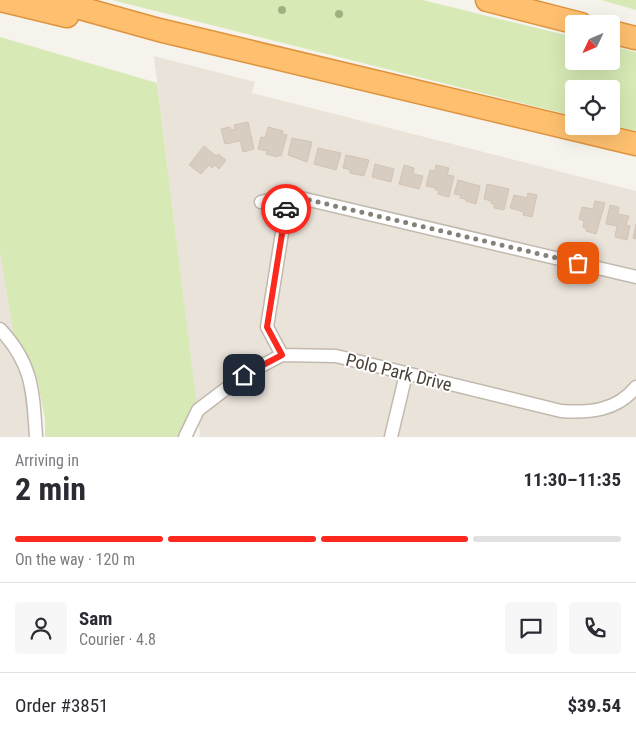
<!DOCTYPE html>
<html lang="en">
<head>
<meta charset="utf-8">
<style>
	:root { --surface:#fff; --page:#f7f7f7; --text:#2b2b33; --muted:#7c7c81; --line:#e1e1e2; --accent:#fb291e }
	body { margin:0; font-family:"Roboto Condensed",sans-serif; background:var(--page); color:var(--text); height:100vh; display:flex; flex-direction:column; font-size:19px; white-space:nowrap }
	* { box-sizing:border-box; margin:0 }
	p { font-size:16px; color:var(--muted) }
	.icon { flex:none; width:28px; height:28px; fill:none; stroke:currentColor; stroke-width:2; stroke-linecap:round; stroke-linejoin:round }
	.map { position:relative; height:437px; overflow:hidden }
	.sheet { display:flex; flex-direction:column; background:var(--surface); flex:1 }
	.sheet>* { flex:none }
	.needle { width:32px; rotate:226deg }
	.buttons { position:absolute; left:565px; top:15px; display:grid; gap:10px }
	.buttons a { display:grid; place-items:center; width:55px; height:55px; border-radius:5px; background:var(--surface); box-shadow:0 5px 20px #0002; font-size:25px }
	.pin { position:absolute; display:grid; place-items:center; width:42px; height:42px; color:#fff; margin:-21px; border-radius:10px; box-shadow:0 2px 8px #0006 }
	.courier { position:absolute; display:grid; place-items:center; width:50px; height:50px; margin:-25px; border:4px solid #fb291e; border-radius:50%; background:#fff; color:#222; box-shadow:0 1px 6px #0007 }
	.summary em { font-style:normal; font-weight:700 }
	.summary div { display:flex; flex-direction:column-reverse }
	.summary { display:flex; align-items:center; justify-content:space-between; height:85px; padding:0 15px }
	h1 { font-size:32px; font-weight:700; line-height:38px }
	.bar { display:grid; grid-template-columns:repeat(4,1fr); gap:8px 5px; align-content:center; height:60px; padding:0 15px }
	.bar i { height:6px; border-radius:4px; background:var(--line) }
	.bar .active { background:var(--accent) }
	.bar p { grid-column:span 4 }
	.line { display:flex; align-items:center; gap:12px; padding:0 15px; border-top:1px solid var(--line) }
	.line div { flex:1 }
	.round { display:grid; place-items:center; flex:none; width:52px; height:52px; border-radius:5px; background:var(--page) }
	.map>svg:first-child { display:block }
</style>
</head>
<body>
<div class="map">
<svg width="636" height="437" viewBox="0 0 636 437">
	<rect width="100%" height="100%" fill="#f6f2ec"/>
	<path fill="#eae3da" d="M154,56L255,82L252,93L636,191V437H199L200,434Z
		M0,252L30,419L28,437H0Z"/>
	<path fill="#d7eab5" d="M112,0H422L574,37V61H611V46L636,52V131L611,125V89H574V116Z
		M601,0H636V10Z
		M0,37L157,83L197,407L180,437H45V419L38,383L24,348L14,336L0,252Z"/>
	<path fill="#d8cdc1" stroke="#d3c4b4" d="M248,122L254,149L243,152L240,141L225,144L221,129L230,127L231,130L235,129L234,125Z
		M268,127L283,131L282,134L287,135L281,156L279,155L278,157L266,154L267,151L258,149L261,137L265,138Z
		M292,138L312,142L307,162L288,155Z
		M204,146L216,156L218,154L226,160L219,169L215,165L212,168L209,165L201,174L189,165Z
		M318,148L341,153L336,170L314,164Z
		M346,155L369,160L364,176L350,173V170L343,168Z
		M375,164L394,169L391,182L372,177Z
		M404,165L414,168L413,174L423,176L419,189L399,184Z
		M436,165L449,168L447,175L454,176L449,197L438,194L439,190H435L436,188L426,186L430,170L435,171Z
		M458,180L480,186L476,204L466,201V199L460,198L461,195L454,194Z
		M487,184L509,189L504,210L494,208V204L491,203V201L484,199Z
		M528,193L537,195L532,217L523,215L524,212L510,208L514,195L527,198Z
		M595,201L605,203L596,234L586,231V228L583,227L584,221L579,219L582,207L593,209Z
		M610,205L619,207L618,214L629,216L626,225L630,226L627,240L615,237L617,226L606,224Z
		M636,224V239L633,238Z"/>
	<g fill="none" stroke-linecap="round" stroke-linejoin="round">
		<defs>
			<path id="street" d="M261,202L288,195
				M0,329C33,364 33,392 36,437
				M282,355L267,327L288,195L636,277
				M185,437L198,410L244,375L282,355L336,356L561,411C589,413 617,411 636,387
				M391,437L406,374"/>
			<path id="highway" d="M0,0L67,16
				M51,0L159,30L636,144
				M487,0L581,24
				M611,32L636,38"/>
		</defs>
		<use href="#street" stroke="#c2b9ae" stroke-width="15"/>
		<use href="#highway" stroke="#df933d" stroke-width="25"/>
		<use href="#street" stroke="#fff" stroke-width="12"/>
		<use href="#highway" stroke="#fec06f" stroke-width="22"/>
	</g>
	<g fill="#9cb381">
		<circle cx="282" cy="10" r="4"/>
		<circle cx="339" cy="14" r="4"/>
	</g>
	<g fill="none" stroke-linecap="round" stroke-linejoin="round">
		<path stroke="#878078" stroke-width="5" stroke-dasharray="0 9" d="M286,209L288,195L578,263"/>
		<path stroke="#fb291e" stroke-width="6" d="M244,375L282,355L267,327L286,209"/>
	</g>
	<g text-anchor="middle" dominant-baseline="central" stroke-width="4" stroke-linejoin="round" paint-order="stroke">
		<g font-size="18" fill="#4b4239" stroke="#fff">
			<text transform="translate(399 372) rotate(14)">Polo Park Drive</text>
		</g>
	</g>
</svg>
<div class="buttons">
<a><svg class="needle" viewBox="-14 -14 28 28"><path d="M0-13l5 13h-10z" fill="#e53935"/><path d="M0 13l5-13h-10z" fill="#7c7c81"/></svg></a>
<a><svg class="icon" aria-label="locate" viewBox="0 0 24 24"><circle cx="12" cy="12" r="6"/><path d="M12 2v4M12 18v4M2 12h4M18 12h4"/></svg></a>
</div>
<div class="pin" style="left:578px;top:263px;background:#ea580c"><svg class="icon" aria-label="bag" viewBox="0 0 24 24"><path d="M5 8h14l-1 12H6zM9 8a3 3 0 0 1 6 0"/></svg></div>
<div class="pin" style="left:244px;top:375px;background:#1f2937"><svg class="icon" aria-label="home" viewBox="0 0 24 24"><path d="M3 11l9-7 9 7M6 9v11h12V9"/></svg></div>
<div class="courier" style="left:286px;top:209px"><svg class="icon" aria-label="car" viewBox="0 0 24 24"><path d="M5 17H2v-5l4-1 3-4h7l3 4 3 1v5h-3M9 17h6M6 11h13"/><circle cx="7" cy="17" r="2"/><circle cx="17" cy="17" r="2"/></svg></div>
</div>
<section class="sheet">
<div class="summary"><div><h1>2 min</h1><p>Arriving in</p></div><em>11:30–11:35</em></div>
<div class="bar"><i class="active"></i><i class="active"></i><i class="active"></i><i></i><p>On the way · 120 m</p></div>
<div class="line" style="height:90px"><a class="round"><svg class="icon" aria-label="person" viewBox="0 0 24 24"><circle cx="12" cy="8" r="4"/><path d="M4 21q1-7 8-7t8 7"/></svg></a><div><b>Sam</b><p>Courier · 4.8</p></div><a class="round"><svg class="icon" aria-label="chat" viewBox="0 0 24 24"><path d="M4 5h16v11H9l-5 4z"/></svg></a><a class="round"><svg class="icon" aria-label="phone" viewBox="0 0 24 24"><path d="M5 4h4l2 5-3 2q2 4 5 5l2-3 5 2v4C11 20 4 13 5 4z"/></svg></a></div>
<div class="line" style="height:65px"><div>Order #3851</div><b>$39.54</b></div>
</section>
</body>
</html>
